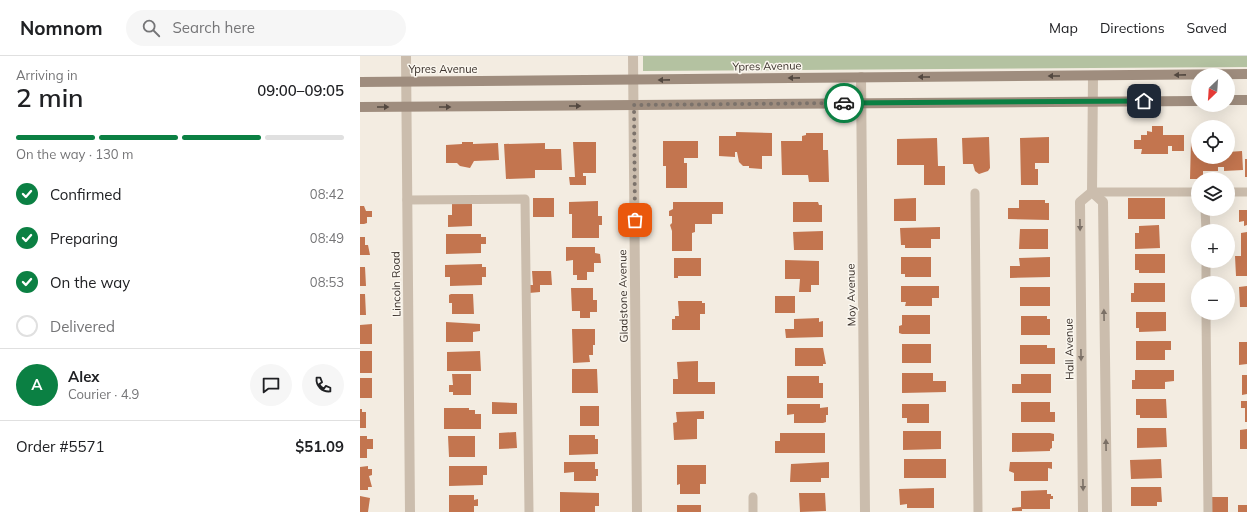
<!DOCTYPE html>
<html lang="en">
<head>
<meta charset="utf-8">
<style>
	:root { --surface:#fff; --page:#f6f6f6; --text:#202124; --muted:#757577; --line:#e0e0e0; --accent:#0b8043 }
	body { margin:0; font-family:Mulish,sans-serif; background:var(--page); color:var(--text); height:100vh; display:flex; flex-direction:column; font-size:15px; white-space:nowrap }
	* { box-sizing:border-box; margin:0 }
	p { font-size:13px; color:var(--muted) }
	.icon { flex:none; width:22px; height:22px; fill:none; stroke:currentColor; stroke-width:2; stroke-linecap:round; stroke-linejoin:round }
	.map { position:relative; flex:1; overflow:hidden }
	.drawer { display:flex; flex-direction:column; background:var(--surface); width:360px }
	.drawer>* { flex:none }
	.needle { width:26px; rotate:205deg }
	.controls { position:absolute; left:831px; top:12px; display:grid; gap:8px }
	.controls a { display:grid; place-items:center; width:44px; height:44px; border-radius:50%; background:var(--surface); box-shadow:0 4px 16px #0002; font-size:20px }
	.pin { position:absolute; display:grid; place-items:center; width:34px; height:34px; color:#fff; margin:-17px; border-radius:8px; box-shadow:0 2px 6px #0006 }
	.courier { position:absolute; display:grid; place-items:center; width:40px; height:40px; margin:-20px; border:3px solid #0b8043; border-radius:50%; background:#fff; color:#222; box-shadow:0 1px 5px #0007 }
	.overview em { font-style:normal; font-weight:600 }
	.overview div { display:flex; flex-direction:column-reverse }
	.overview { display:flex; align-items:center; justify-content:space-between; height:68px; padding:0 16px }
	h1 { font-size:26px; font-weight:600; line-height:30px }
	.bar { display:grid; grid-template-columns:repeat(4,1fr); gap:6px 4px; align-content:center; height:48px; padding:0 16px }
	.bar i { height:5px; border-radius:3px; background:var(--line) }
	.bar .on { background:var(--accent) }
	.bar p { grid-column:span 4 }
	.line { display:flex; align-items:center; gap:10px; padding:0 16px; border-top:1px solid var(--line) }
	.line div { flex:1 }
	.round { display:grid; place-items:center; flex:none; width:42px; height:42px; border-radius:21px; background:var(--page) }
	ol { padding:0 16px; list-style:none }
	li { display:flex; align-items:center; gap:12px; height:44px }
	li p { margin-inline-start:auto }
	li .icon { padding:4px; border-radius:50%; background:var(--accent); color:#fff; stroke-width:4 }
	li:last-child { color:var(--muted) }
	li i { width:22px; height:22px; border:2px solid var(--line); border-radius:50% }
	header { display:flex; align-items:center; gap:24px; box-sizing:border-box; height:56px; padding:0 20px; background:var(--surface); border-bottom:1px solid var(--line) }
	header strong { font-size:19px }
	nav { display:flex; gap:22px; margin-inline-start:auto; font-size:14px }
	.search { width:280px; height:36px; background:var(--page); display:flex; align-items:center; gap:10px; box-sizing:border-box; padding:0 14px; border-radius:22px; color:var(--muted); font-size:15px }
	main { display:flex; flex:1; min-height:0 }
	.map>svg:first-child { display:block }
</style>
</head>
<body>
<header>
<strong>Nomnom</strong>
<div class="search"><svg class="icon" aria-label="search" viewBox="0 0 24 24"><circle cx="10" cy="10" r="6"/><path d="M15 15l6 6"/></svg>Search here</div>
<nav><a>Map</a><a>Directions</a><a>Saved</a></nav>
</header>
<main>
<section class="drawer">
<div class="overview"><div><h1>2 min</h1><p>Arriving in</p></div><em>09:00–09:05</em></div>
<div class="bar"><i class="on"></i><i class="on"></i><i class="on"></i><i></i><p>On the way · 130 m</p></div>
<ol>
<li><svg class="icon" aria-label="check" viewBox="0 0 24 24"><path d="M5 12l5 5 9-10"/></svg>Confirmed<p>08:42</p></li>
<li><svg class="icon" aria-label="check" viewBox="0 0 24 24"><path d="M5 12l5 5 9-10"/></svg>Preparing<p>08:49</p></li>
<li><svg class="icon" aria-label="check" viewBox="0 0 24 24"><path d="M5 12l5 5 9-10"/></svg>On the way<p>08:53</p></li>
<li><i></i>Delivered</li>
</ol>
<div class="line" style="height:72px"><b class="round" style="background:var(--accent);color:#fff">A</b><div><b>Alex</b><p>Courier · 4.9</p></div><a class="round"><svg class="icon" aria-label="chat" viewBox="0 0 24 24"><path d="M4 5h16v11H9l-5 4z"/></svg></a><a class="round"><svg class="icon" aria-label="phone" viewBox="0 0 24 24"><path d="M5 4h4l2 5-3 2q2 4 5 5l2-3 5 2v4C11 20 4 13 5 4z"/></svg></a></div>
<div class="line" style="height:52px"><div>Order #5571</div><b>$51.09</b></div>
</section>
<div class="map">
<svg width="887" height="456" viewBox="0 0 887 456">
	<rect width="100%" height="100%" fill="#f3ece1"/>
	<path fill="#b4c2a1" d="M283,0H887V11L283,15Z"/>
	<path fill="#c3754f" d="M792,70H803V79H824V95H812V90H808V98H781L782,93H774V84H781V79H787V75L792,76Z
		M376,76L412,77V100H402V113L389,112V110H383L379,106L377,96H375V101L359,100V80H376Z
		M446,77H463V94H468L469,126H449L448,119H422L421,85H442V80L446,79Z
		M629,81L630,112L628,115L619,118L615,115L613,108H603L602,82Z
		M689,81V107H675V113H678V129H661L660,82Z
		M577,82L578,110H585V129H564V109H537V83Z
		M303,85H338V102H324V107H327V132H306V110H303Z
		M831,85H838V101H868V96L882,95L883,114L864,115V111H858V115H843V123H830Z
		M102,86H113V88L138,87L139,104L114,105L110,112L100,110L97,107H86V89L102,88Z
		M213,86H236V117H223V120H226V129H210L209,121H215Z
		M185,87V93H201L202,114H175V122L146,123L144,88Z
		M885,103H887V121H885Z
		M173,142H194V161H173Z
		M556,142V165H534V143Z
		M768,142H805V163H768Z
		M659,144H685V147H689V164L648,163V152H659Z
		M238,145V160H242V169H239V182H212V158H209V146Z
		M313,146H363V158H352V168H335V176L332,177V195H312V175L310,169L312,167V160H309V155L313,153Z
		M433,146H458L459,149H462V166H433Z
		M92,147H112V170L88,171V159H92Z
		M0,150H4L6,155H12V161H7V167L4,168H0Z
		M879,154H887V169L884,170V165L879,166Z
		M799,169L800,192L775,193V177H779V170Z
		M580,171V183H571V192H545V189H541L540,172Z
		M660,173H688V193H659Z
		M463,175V194H434L433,176Z
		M887,176V220H876L875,200H881V177Z
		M86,178H121V181H126V188H121V197L86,198Z
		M0,181H5V189H8L10,199H0Z
		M206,191H235V197L240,198L241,207H234V216H227V224H217V219H213V204L206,205Z
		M775,198H805V217H779V214H775Z
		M541,201H571V221H545V218H541Z
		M690,201V221L650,222V210H660L659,202Z
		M314,202H341V220H318V222H314Z
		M425,204L459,205V229H451V236H439L440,223H425Z
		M122,208V211H126V221H122V229L90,230V221H85V209Z
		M0,211H5L6,230H0Z
		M172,215H191L192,229H180V236L169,237V229H173Z
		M774,227H805V246H771V237H774Z
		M541,230H579V242H572V250H545L546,246H541Z
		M887,230V251H880L879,231Z
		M660,231H690V250H660Z
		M211,232H233V244H237V256H230V262H220V255H212Z
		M0,238H5L6,259H0Z
		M91,238H113L114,258H92V247H89V239Z
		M415,240H435V257H415Z
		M318,245H342V247H345V258H340V274H312V263H315V260H319Z
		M776,256H806V275L779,276V272H776Z
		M542,259H570V278H542L539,277V270L542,269Z
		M661,260H687V263H690V279H661Z
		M459,262V266L463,265V281L426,282L425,273H434V263Z
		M86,266L120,268V275L113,276V286H86Z
		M12,268V288H0V269Z
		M212,273H235V289H233V299H229L230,306L213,307Z
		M776,285H811V294H805V304H776Z
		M879,286H887V308L879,309Z
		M542,288H571V307H542Z
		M660,289H687V292H695V308H660Z
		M435,292H463L466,308H463V310H435Z
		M0,295H12V317H0Z
		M120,295L121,315H87V296Z
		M338,305V326H355V338H313V323H318L317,306Z
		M212,313H237L238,337H212Z
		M775,314H814V325L805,326V333H772V324H775Z
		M542,317H573V325H586V336L542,337Z
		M92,318H111V339H93V336H89V329H93Z
		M661,318H691V337H652V328H661Z
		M882,319H887V338L882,339Z
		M427,320H459V327H463V342H427Z
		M0,322H12V342H0Z
		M776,343H806L807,362H780V359H776Z
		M881,345H887V366H885V352H881Z
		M132,346L157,347V358H132Z
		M661,346H690V356H695V366H661Z
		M427,348H460V352L468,351V359H466V366L463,367H434V358L427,359Z
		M542,348H569V367H547V362H542Z
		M220,350H239V370H220Z
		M84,352H109V354H115V358H121V373H84Z
		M0,353H2V356H6V372H0Z
		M344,355V363H337V383L314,384L313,367L317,366L316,356Z
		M777,372H806L807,391L777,392Z
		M887,373V393H880V374Z
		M543,375H581V393L543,394Z
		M156,376L157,392L139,393V377Z
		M420,377H465V397H415V385H420Z
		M652,377H690L694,378V385H692V392L690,393V395L652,396Z
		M209,379H235V383H238V398L209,399Z
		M0,380H7V383H13V393H7V402H0Z
		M88,380H115V401H89Z
		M544,403H586V422H544Z
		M801,403L802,422L771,423L770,404Z
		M204,406H235V413H238V420H236V425H214V416L204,417Z
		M469,406V422H461V426H430L431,408Z
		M650,406H692V413L688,412V425H654V417L649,415Z
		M317,409H346V428H340V438H320V428L317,429Z
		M8,410V413H12V419L9,420L12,431H8V434H0V411Z
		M89,410H127V419H123V429L89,430Z
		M771,431H801L802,446H797V450H771Z
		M574,432V452H547V448L540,449L539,433Z
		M687,434V438H691V440H693V443H690V453H662V455H652V452L661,451V435Z
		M200,436L239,437V450H235V456H200Z
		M439,437H465L466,455L440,456Z
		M89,439H114V444L118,443V450H114V456H89Z
		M0,440L10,442L8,456H0Z
		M851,441H868V456H851Z
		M317,449H341V456H317Z
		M878,449H887V456H878Z"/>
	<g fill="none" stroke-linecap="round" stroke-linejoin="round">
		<path stroke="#cbbdad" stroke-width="9" d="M732,136H838
			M868,136H887
			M615,137L618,456
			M47,144L165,143L169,456
			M845,153L846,175
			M846,205V227
			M846,257L848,456
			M393,441V456"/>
		<path stroke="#cbbdad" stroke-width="10" d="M46,0L50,456
			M273,0L277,456
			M733,20L732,136L743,146L747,456
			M501,21L505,456
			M723,456L720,146L732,136"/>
		<path stroke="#9f8d7e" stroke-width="10" d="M0,26L887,18
			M868,44H887
			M0,51L838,45"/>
	</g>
	<defs><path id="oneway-solid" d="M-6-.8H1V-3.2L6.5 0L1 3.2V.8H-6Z"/></defs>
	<g fill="#534840">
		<use href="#oneway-solid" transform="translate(820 19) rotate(179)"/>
		<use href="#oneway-solid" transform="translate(694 20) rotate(180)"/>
		<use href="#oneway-solid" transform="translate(564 21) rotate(180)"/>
		<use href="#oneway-solid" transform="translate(434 22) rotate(179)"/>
		<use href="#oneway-solid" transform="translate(304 24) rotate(179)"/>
		<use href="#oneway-solid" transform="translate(215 50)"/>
		<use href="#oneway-solid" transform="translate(23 51)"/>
		<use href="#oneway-solid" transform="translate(85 51)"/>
	</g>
	<g fill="#7b7066">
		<use href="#oneway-solid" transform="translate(720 169) rotate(89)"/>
		<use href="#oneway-solid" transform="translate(744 259) rotate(-91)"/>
		<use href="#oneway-solid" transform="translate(721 299) rotate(89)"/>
		<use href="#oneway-solid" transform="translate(746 389) rotate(-91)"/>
		<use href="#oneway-solid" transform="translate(723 429) rotate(89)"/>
	</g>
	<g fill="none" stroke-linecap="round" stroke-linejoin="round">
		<path stroke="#7b726b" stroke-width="4" stroke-dasharray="0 7.2" d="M275,164L274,49L484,47"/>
		<path stroke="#0b8043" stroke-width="5" d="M484,47L784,45"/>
	</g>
	<g text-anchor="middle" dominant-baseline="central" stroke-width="3" stroke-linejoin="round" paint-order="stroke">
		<g font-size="11" fill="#3a312b" stroke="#faf6ee">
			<text transform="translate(407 10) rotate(-1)">Ypres Avenue</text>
			<text x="83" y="13">Ypres Avenue</text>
			<text transform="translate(36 228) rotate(-91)">Lincoln Road</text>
			<text transform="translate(491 239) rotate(-91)">Moy Avenue</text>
			<text transform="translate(263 240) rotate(-91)">Gladstone Avenue</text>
			<text transform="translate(709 293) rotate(-91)">Hall Avenue</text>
		</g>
	</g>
</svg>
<div class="controls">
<a><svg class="needle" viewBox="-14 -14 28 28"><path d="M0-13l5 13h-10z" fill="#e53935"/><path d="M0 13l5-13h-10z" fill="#757577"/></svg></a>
<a><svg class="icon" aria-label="locate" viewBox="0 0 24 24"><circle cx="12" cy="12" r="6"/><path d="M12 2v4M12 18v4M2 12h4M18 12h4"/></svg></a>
<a><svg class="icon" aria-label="layers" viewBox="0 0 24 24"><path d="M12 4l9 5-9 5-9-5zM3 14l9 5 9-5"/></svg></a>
<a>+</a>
<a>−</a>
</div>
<div class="pin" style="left:275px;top:164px;background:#ea580c"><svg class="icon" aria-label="bag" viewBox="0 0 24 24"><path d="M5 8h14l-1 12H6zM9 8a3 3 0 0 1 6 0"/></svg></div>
<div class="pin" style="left:784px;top:45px;background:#1f2937"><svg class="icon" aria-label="home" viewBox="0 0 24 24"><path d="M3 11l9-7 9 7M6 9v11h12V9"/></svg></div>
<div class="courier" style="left:484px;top:47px"><svg class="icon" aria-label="car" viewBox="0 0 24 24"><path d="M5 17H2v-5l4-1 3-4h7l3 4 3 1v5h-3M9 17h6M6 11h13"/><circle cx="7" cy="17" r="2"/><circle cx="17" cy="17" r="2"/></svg></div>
</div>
</main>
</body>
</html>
